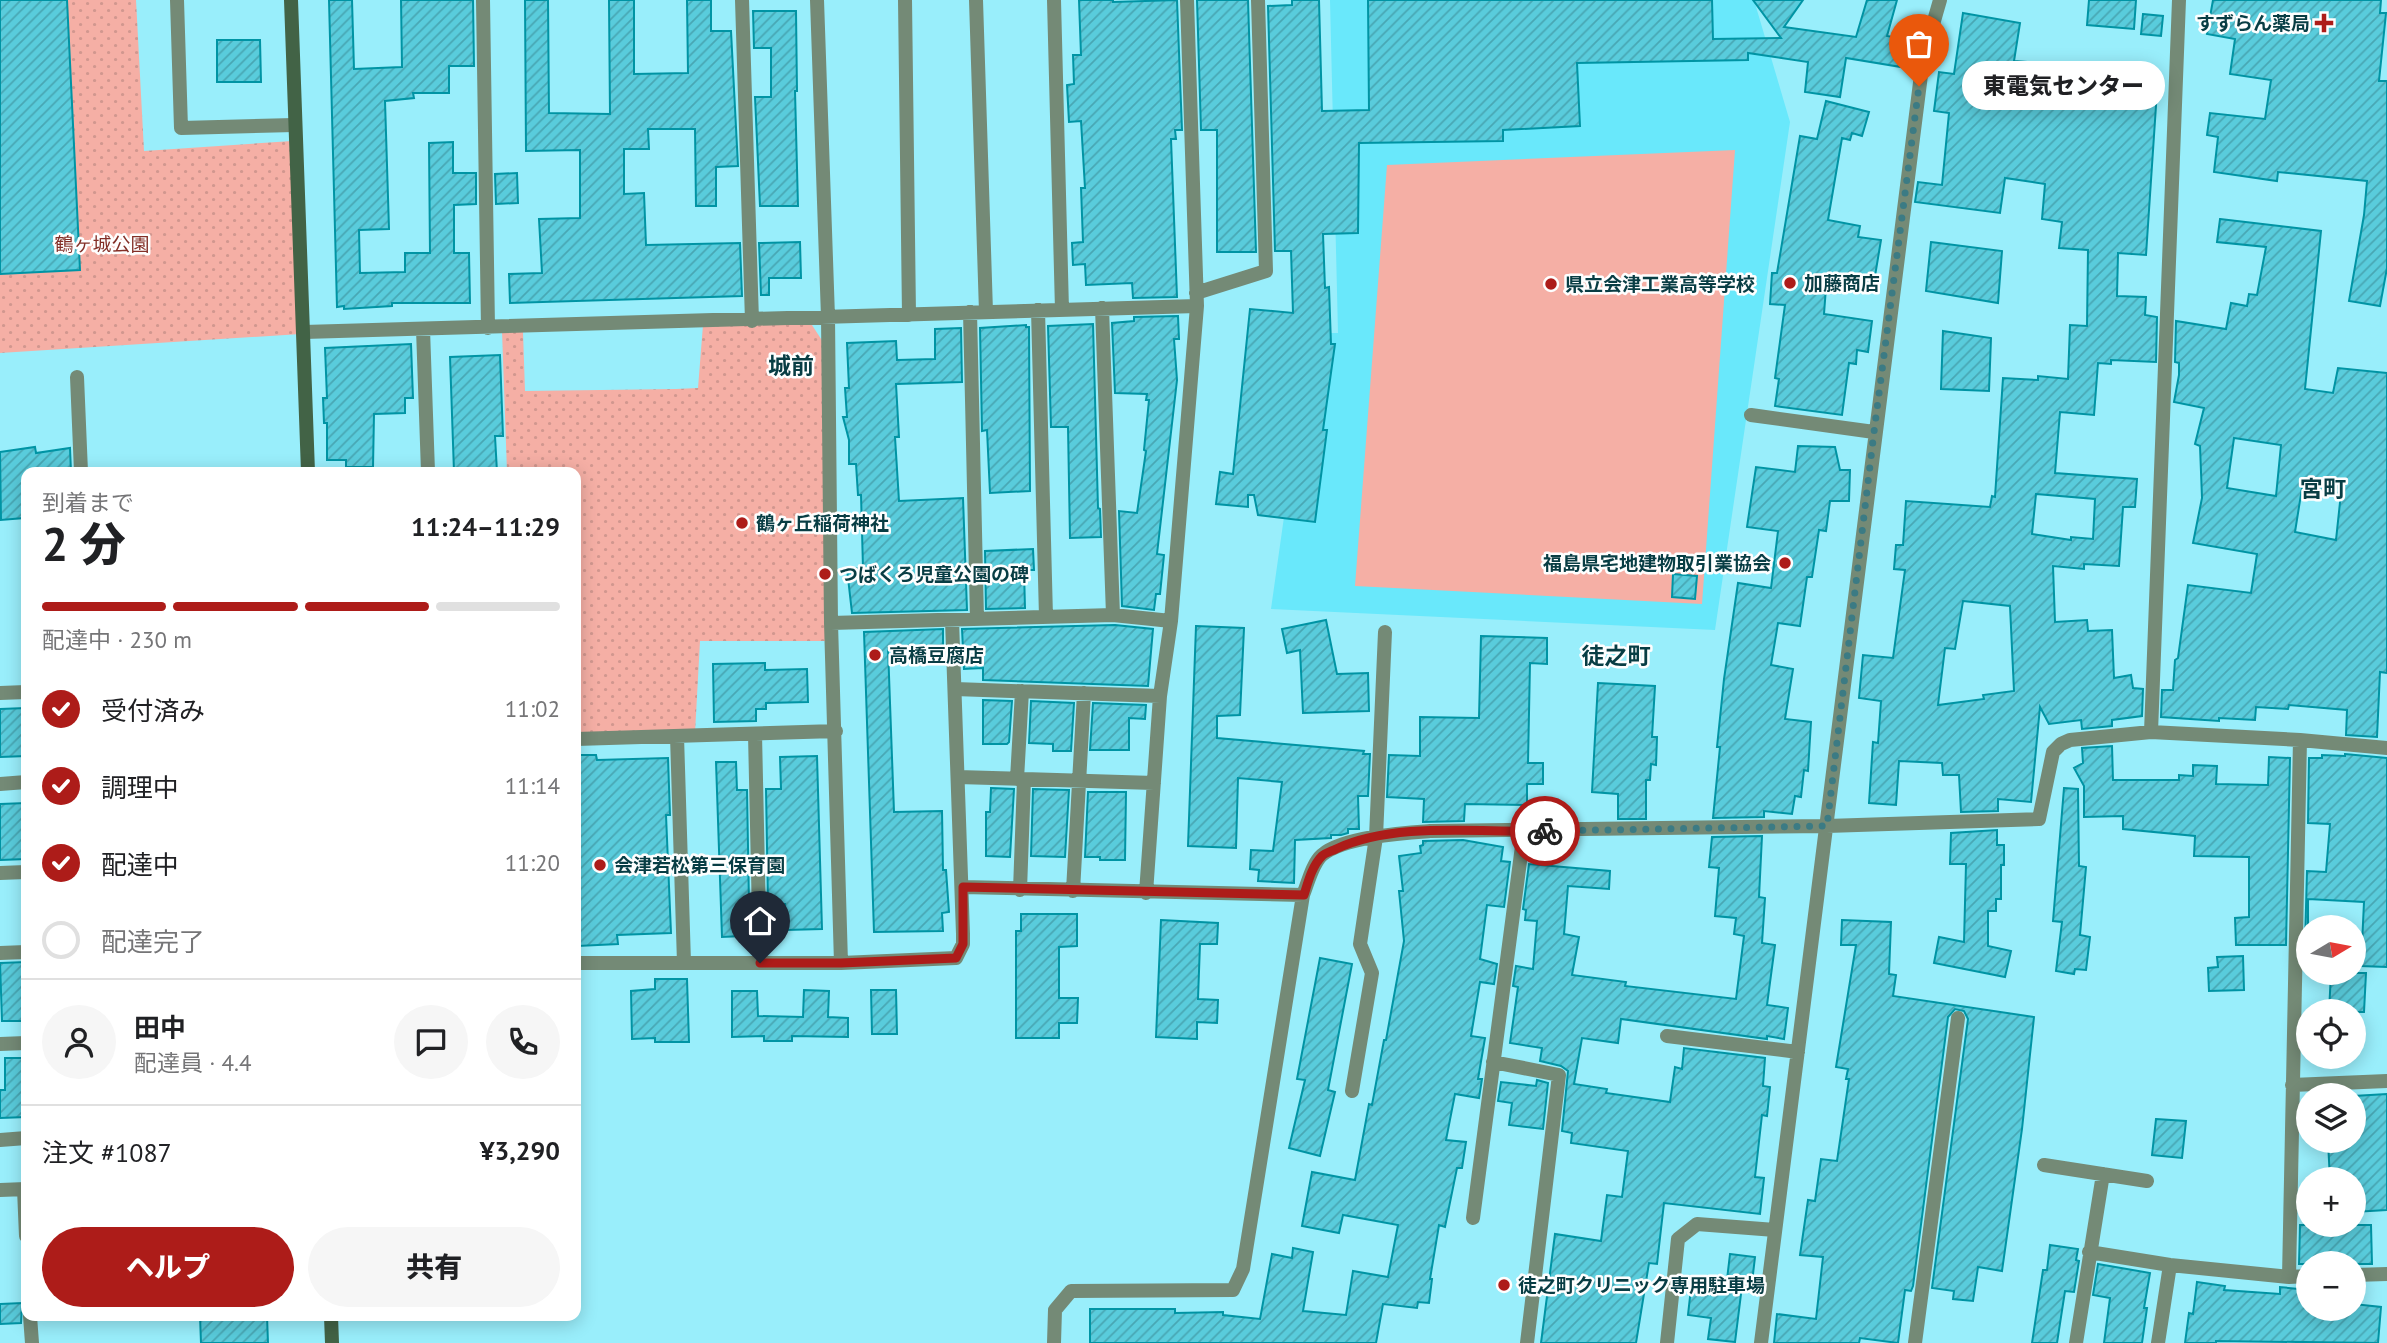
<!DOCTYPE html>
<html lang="ja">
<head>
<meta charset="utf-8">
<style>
	:root { --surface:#fff; --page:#f6f6f6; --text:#202124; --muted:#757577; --line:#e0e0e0; --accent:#ad1c19 }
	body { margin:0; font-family:"PT Sans","Noto Sans JP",sans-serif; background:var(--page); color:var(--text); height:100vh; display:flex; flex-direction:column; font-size:26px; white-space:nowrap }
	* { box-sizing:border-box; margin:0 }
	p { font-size:23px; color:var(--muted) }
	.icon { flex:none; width:38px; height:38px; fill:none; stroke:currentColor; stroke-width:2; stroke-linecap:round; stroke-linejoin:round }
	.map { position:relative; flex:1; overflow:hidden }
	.panel { position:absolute; left:21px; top:467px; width:560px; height:854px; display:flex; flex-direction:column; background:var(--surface); border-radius:14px; box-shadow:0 4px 18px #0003 }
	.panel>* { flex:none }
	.needle { width:46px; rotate:80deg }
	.controls { position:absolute; left:2296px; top:915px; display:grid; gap:14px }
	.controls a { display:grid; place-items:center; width:70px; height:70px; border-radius:50%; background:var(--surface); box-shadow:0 4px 18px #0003; font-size:35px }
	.pin { position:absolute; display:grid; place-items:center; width:60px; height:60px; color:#fff; margin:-72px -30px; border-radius:50% 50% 50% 0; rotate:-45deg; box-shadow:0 0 7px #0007 }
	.pin .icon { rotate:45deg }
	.courier { position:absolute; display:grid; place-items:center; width:70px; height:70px; margin:-35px; border:5px solid #ad1c19; border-radius:50%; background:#fff; color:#222; box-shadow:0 2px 9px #0007 }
	.bubble { position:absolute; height:49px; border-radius:24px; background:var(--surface); box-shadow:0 4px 18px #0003; font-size:23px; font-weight:800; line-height:49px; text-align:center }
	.headline em { font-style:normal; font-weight:800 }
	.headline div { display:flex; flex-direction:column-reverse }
	.headline { display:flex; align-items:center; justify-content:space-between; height:119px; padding:0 21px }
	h1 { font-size:46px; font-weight:800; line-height:52px }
	.bar { display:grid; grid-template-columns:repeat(4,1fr); gap:10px 7px; align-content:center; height:84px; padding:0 21px }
	.bar i { height:9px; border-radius:5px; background:var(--line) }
	.bar .active { background:var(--accent) }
	.bar p { grid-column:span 4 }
	.line { display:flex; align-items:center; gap:18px; padding:0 21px; border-top:2px solid var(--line) }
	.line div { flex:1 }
	.round { display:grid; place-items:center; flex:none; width:74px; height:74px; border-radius:37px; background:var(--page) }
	ol { padding:0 21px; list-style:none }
	li { display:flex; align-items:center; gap:21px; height:77px }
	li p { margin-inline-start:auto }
	li .icon { padding:7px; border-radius:50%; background:var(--accent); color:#fff; stroke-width:4 }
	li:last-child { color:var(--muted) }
	li i { width:38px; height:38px; border:4px solid var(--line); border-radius:50% }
	.action { display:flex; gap:14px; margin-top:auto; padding:14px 21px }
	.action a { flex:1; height:80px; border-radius:42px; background:var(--accent); color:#fff; font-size:28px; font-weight:800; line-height:80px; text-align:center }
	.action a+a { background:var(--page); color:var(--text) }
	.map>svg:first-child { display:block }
</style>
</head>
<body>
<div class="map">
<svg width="2387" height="1343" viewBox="0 0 2387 1343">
	<defs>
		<pattern id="park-dots" width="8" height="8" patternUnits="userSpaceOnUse" patternTransform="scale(1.75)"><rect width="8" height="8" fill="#f5afa5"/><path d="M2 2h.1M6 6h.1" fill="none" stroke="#d1978f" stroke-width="1.8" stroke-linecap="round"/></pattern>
		<pattern id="building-hatch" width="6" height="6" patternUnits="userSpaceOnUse" patternTransform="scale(1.75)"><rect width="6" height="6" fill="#59ccdc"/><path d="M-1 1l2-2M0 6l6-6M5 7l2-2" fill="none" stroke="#48a7b4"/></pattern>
	</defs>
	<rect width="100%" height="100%" fill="#99eefb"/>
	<path fill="#69e8fb" d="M1330,0H1754L1790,122L1715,630L1271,609L1310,333H1338Z"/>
	<path fill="url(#park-dots)" d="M0,0H136L144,151L292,141L301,334L0,353Z
		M703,325H812L823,342L830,641H700L695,733L576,736V472H507L502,331L523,332L525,391L676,389L698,388Z"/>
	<path fill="#f5afa5" d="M1735,150L1702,604L1355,586L1387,165Z"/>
	<path fill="url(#building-hatch)" stroke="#0094a4" stroke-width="2" fill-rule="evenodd" d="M0,0H67L80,270L0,274Z
		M329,0H352L354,69L402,67L401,0H473L474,66H449V93H413L414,98L385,101L389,229L359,230L360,273L405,272V253H430L429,143L453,142V173H476V204L454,205V253H469L470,303H392V306L344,309V306L337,307Z
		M525,0H548L549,113L610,114L609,0H634V74L688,73L687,0H711V31H731L738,166L716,167V206H696L695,129H648L649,149H624V194L644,193L646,245L740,243L742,296L510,303L509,274L542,273L539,219L580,218V150L526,151Z
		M1079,0H1113V2L1177,0L1182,130H1175L1176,139H1171L1177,297L1133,298L1132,283L1086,285L1085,264L1073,265L1072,243L1083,242L1081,188H1085L1081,121L1069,122L1067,85L1074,84L1073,55H1081Z
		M1197,0H1248L1256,252H1217V130H1201Z
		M1292,0H1319L1322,111L1369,110L1368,0H1712L1713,39L1781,38L1753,0H1803L1784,27L1856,37L1867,0H1897L1887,36L1905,39L1901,67L1846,58L1840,97L1805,92L1808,62L1748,53V60L1577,63L1580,126L1503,130V141L1359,143L1358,233L1323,234L1325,288L1329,287L1331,344H1335L1323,430H1327L1315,522L1258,515L1254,495H1248V507L1216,504L1220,472L1233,474L1250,309L1293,313L1291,251H1275L1268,6L1292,5Z
		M2089,0H2136L2134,29L2087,25Z
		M2213,0H2381L2380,13H2386L2379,81H2387V268L2380,306L2349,301L2364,215L2367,181L2278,172L2277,181L2214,172L2218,137L2207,135L2210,113L2265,119L2271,80L2230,74L2235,39L2207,34Z
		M753,11H796L797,91H795L798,206H760L755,97H771V48H754Z
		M1963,13L2020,23L2014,61L2070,65V69L2158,76L2146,255L2118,253L2117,296L2146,297L2145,315L2157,317L2156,362L2111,360V364L2098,363L2094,415L2060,412L2055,473L2137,479L2135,507H2123L2119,566L2084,564V569L2053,566L2055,622L2087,620L2088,631L2112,630L2114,678L2131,675L2133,688L2143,689L2142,716L2112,720V726L2082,729L2081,720L2049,724L2040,707L2031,802L1998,799V811L1961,812L1959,775H1943L1942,763L1899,761L1896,805L1869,803L1873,742L1878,743L1881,701L1859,698L1863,655L1893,658L1905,570L1894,569L1896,545H1903L1906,501L1990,507L1992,496L1995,497L2003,378L2038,380V376L2068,379L2070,325L2087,326L2088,250L2059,248L2062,222L2042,219L2045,184L2005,178L2000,213L1915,202L1918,182L1942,185L1949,113L1934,111L1939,72L1954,74ZM2036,494L2095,499L2093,539L2071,537V540L2032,534ZM1963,601L2010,606L2014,691L1983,695L1984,699L1938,705L1945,648L1955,649Z
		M2143,14L2163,16L2161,36L2141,34Z
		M217,40H260L261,82H217Z
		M1826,101L1869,112L1862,136L1852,133L1850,140L1842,138L1828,220L1860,226L1858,237L1881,240L1874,282L1827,274L1824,314L1872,321L1868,352L1857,350L1856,364L1849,363L1842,415L1775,406L1779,379L1775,378L1785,305L1770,304L1772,273H1777L1800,136L1817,139Z
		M517,173L518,203L496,204L495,174Z
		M2220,219L2321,231L2305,389L2333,393L2338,368L2387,373V673L2380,672L2377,737L2346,735L2347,710L2289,705L2288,709L2256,707L2255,720L2219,718V721L2161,717L2162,690H2173L2175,660L2178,658L2188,585L2251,593L2257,554L2193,543L2202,498L2200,446L2195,444L2204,408L2174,402L2179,375V363L2175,362L2176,321L2226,329L2231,303L2247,306L2249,294L2257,295L2266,247L2217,242ZM2234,438L2281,445L2276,496L2227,488ZM2302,488L2341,493L2336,540L2295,532Z
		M800,242L801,278H769V295H761L759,243Z
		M1931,242L2002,251L1998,303L1926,291Z
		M1178,316L1179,339H1174L1177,380L1157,554L1164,555L1160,594H1156L1154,610L1122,606L1119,511L1137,513L1146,451L1144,450L1149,400H1146L1147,394L1115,393L1112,323L1134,321V317Z
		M1093,324L1098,508L1100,509L1101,537L1070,538L1068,427H1051L1048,326Z
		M1026,325V327H1029L1030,491L990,493L987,430L982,431L980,328Z
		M961,328L962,382L896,384L899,437H895L899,501L963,498L967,610L852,613L847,569L863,568L861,495H858L856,464H849V440L843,417H847L845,388H849L847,343L896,341L897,360L935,359V329Z
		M1943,331L1991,338L1989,391L1941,389Z
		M411,344L413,398H405V413L374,414L373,467H346V460H327V423H324L323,398H327L325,348Z
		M500,355L503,436H495L497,472H454L450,357Z
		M1798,446L1835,447L1840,470H1850L1849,501H1830L1826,531L1819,530L1812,577H1807L1800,626L1778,623L1771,665L1793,669L1785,719L1811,722L1808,771L1804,770L1801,797L1795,796L1792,814L1764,811V817L1713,818L1720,747H1717L1724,679L1738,583L1771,588L1778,531L1747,527L1756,467L1795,472Z
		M35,447L36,453L70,448L71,472H26V507L23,508L24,518L1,520L0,452Z
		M1033,549L1034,570H1024L1025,608L986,609L985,551Z
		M1673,574L1697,576L1695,599L1672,597Z
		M1326,620L1337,674L1368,673L1369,711L1303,713L1300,650L1287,653L1282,629Z
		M1115,625L1153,629L1148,686L983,680V668L964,669L962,629Z
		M1196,626L1244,628L1240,715L1217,716V738L1364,751L1363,754H1370L1368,796H1358L1359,829H1348V833L1341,835H1331V838L1295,840L1294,883L1258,881L1259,870L1250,869L1251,850L1273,851L1282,782L1238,778L1236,848L1188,846Z
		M943,629V645L888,648L894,812L942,811L943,870H946L949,912L942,913L943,931L874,932L864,632Z
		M1481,636L1547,638V664L1530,663L1528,763H1543V784H1527V805L1465,804L1464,821L1423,822L1424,799L1387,797L1389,755L1420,756V717L1479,718Z
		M765,663V670L807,669L808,702L766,703V709H756V721L714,722L713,664Z
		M1598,683L1655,686L1652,737H1657L1656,765L1651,764L1650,780H1646V819H1618V794L1592,792Z
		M983,700L1012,701L1009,742L1007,744H983Z
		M1031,701L1074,703L1071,751H1053V744L1029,743Z
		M1093,703L1146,705L1145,719L1129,718V750H1090Z
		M25,708L26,756L0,757V709Z
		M2112,746L2113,780H2179V775L2193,776V765L2217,766L2216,784L2268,785L2269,757L2290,758L2286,945H2236L2235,918L2249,917V857L2194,856L2195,836L2123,829V816L2084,817V786L2074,768L2083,763L2082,748Z
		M2345,754L2387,758V967L2361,966L2364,902L2308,899V944H2305L2307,871L2326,872L2330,824L2308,823L2309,758H2322V755L2345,756Z
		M576,755H596L597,760L668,758L670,815H666L671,933L617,935L618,944L578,946Z
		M817,756L822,929L786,930L785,904H768L766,789H781L780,757Z
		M716,762H736L737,790H747L749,904H741L742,936L722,937Z
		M991,788L1014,789L1010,857L986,856V812H990Z
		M2064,788L2078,789L2079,866L2086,867L2080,935L2090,937L2086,970L2075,969L2074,974L2056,971L2062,922L2053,921Z
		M1033,789L1069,790L1065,857L1031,856Z
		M1088,792H1126L1125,860H1100V857H1085Z
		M26,803V859L0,860V804Z
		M1997,830V845H2004V865H2001V899H1996V911H1988V946L2011,951L2005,977L1934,963L1939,937L1964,942L1966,864H1950L1951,833Z
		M1762,836L1759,897L1765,898L1762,943L1775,945L1767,1005L1788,1008L1784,1039L1767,1036V1039L1621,1019L1618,1043L1582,1038L1574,1084L1607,1089L1606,1093L1670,1102L1675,1067L1682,1069L1684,1048L1765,1058L1763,1086L1770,1087L1767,1116L1762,1115L1755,1177L1764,1178L1760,1214L1664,1203L1657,1264L1649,1263L1636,1343H1541L1555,1234L1601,1241L1607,1195L1622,1197L1628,1151L1571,1143L1572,1133L1562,1131L1568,1071L1561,1066L1540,1061L1542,1048L1510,1043L1518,987L1513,986L1516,966L1533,969L1537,921L1525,920L1526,910L1523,909L1529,864L1610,871L1609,889L1568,886L1564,934L1579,937L1572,975L1626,982L1625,986L1736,999L1744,936L1734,934L1736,918L1715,916L1719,868L1709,867L1712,837Z
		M1463,840L1503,847L1501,861L1510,862L1504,907L1487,905L1480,959L1497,964L1494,984L1480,982L1471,1036L1485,1038L1478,1079H1482L1479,1098L1455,1094L1446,1140L1466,1142L1462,1168H1457L1445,1227L1439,1225L1430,1279H1432L1429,1303L1418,1302L1417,1308L1383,1304L1376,1343H1090V1309H1175V1313L1223,1312V1315L1260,1319L1272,1254L1292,1258L1293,1248L1313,1252L1303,1311L1346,1315L1353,1271L1388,1277L1398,1225L1343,1215L1339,1233L1302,1226L1312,1172L1355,1180L1369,1104L1372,1105L1384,1040H1386L1404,941L1399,891H1403L1399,856L1421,853L1420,846L1423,845V841Z
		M1021,914H1077V946L1059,947V998H1078L1077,1023H1059V1038H1016V931H1021Z
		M1161,920L1218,923L1217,944H1200L1198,999L1218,1000L1217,1023L1197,1022V1039L1156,1037Z
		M1842,920L1891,922L1889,974L1896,975L1893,996L2034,1017L2022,1129L2002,1271L1978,1267L1973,1301L1953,1299L1954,1291L1932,1288L1968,1019L1964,1011L1955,1009L1948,1017L1913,1286L1911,1291L1905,1290L1898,1343L1860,1338L1859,1343H1774L1777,1314L1816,1319L1823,1257L1800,1255L1808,1200L1815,1201L1821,1159L1837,1161L1849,1079H1846L1848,1069L1836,1067L1856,945H1841Z
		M2243,956L2244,990L2209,991L2208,968L2218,967L2217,957Z
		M1320,958L1352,964L1328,1090L1335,1092L1320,1156L1289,1148L1305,1080L1297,1079Z
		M26,962V1021H2L0,963Z
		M2331,973H2366L2364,1012H2329Z
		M655,979H687L689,1042H655V1038L632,1039L631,991L655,989Z
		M804,990L829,991L828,1017L848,1018V1037L792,1036V1041H764V1036L732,1037V991H757L758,1016L803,1017Z
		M871,990H896L897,1034H872Z
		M5,1058H26V1117L0,1118V1090H5Z
		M1537,1080L1548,1083L1543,1129L1509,1125L1512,1103L1498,1101L1501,1082L1536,1086Z
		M2387,1094V1210L2354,1212V1180H2330L2328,1141H2354V1096Z
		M2156,1119L2186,1121L2182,1158L2152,1155Z
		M2300,1225H2371L2372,1264H2299Z
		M2050,1245L2078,1249L2076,1260L2079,1261L2074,1292L2065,1291L2057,1343H2032L2043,1270H2047Z
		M1730,1254L1755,1257L1751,1291L1726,1288Z
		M2098,1264L2150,1273L2144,1308H2147L2142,1343H2104L2110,1298L2093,1295Z
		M2197,1282L2225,1286L2224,1290L2280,1294V1287L2308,1290V1309H2354V1304L2381,1307L2378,1343L2216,1341V1343H2185L2189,1313L2193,1314Z
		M1691,1288L1741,1294L1735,1342L1708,1339L1711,1318L1688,1315Z
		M22,1303L21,1323L0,1324V1304Z
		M200,1316H267L268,1343H201Z"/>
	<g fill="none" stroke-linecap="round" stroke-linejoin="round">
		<path stroke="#748a76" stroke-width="14" d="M177,0L181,128L294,125
			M483,0L488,328
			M742,0L752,321
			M817,0L828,317L831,623L841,963
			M905,0L909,315
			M976,0L986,312
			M1054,0L1062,310
			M1196,293L1266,271L1258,0
			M1102,308L1113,615
			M1038,310L1046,617
			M970,312L977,619
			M423,329L428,472
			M304,332L1197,306
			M77,377L81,472
			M1751,415L1874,432
			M831,623L1113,615L1171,621
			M955,689L1160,696
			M0,693L26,692
			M2151,732L2179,0
			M755,734L760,963
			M677,736L684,963
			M576,739L836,731
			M958,777L1154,783
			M1017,779L1022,691
			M0,784L26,782
			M0,873L26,872
			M963,887L1303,895
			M1020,890L1024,779
			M1073,891L1084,693
			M1146,893L1160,696L1171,621L1197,306L1187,0
			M0,953L26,952
			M576,963H841L956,958L963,944V934L952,620
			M1667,1036L1798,1052
			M0,1044L26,1043
			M1493,1062L1559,1075L1527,1343
			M2292,1085L2387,1081
			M1352,1091L1372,973L1360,944L1376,837L1385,632
			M0,1140L26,1138
			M2044,1165L2147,1181
			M24,1189L26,1236
			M0,1190L26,1189
			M1473,1218L1524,831
			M2089,1252L2170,1265L2289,1277L2308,1276
			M2354,1275L2387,1274
			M2289,1277L2300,740
			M30,1316L32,1343
			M1054,1343L1055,1310L1071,1291L1233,1290L1243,1269L1303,895C1308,883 1312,864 1322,855C1343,837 1403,833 1430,831L1827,826L2039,819L2053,752L2061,744L2070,740L2151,732L2300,740L2387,748
			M1667,1343L1678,1239L1697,1224L1775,1230
			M1761,1343L1923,59L1940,0
			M1915,1343L1958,1018
			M2076,1343L2103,1174
			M2158,1343L2170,1265"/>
		<path stroke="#426346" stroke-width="14" d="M291,0L308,472
			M331,1316L332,1343"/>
	</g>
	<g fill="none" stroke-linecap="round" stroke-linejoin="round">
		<path stroke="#3b7b84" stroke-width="7" stroke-dasharray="0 12.6" d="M1545,831L1827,826L1874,432L1919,86"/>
		<path stroke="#ad1c19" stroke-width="9" d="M760,963H841L956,958L963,944V887L1304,895C1308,882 1312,866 1322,856C1325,853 1332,851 1336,849C1396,821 1480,833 1545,831"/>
	</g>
	<g fill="#ad1c19" stroke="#fefefe" stroke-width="2.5">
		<path d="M2320.5 12.5h7v7h7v7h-7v7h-7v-7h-7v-7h7z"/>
		<circle cx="1790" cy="283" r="7"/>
		<circle cx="1551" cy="284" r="7"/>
		<circle cx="742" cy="523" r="7"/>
		<circle cx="1785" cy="563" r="7"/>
		<circle cx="825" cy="574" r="7"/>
		<circle cx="875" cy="655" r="7"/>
		<circle cx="600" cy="865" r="7"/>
		<circle cx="1504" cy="1285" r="7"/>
	</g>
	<g text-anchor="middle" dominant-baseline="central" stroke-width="5" stroke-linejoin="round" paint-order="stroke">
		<g font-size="19" font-weight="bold" fill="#083d44" stroke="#fefefe" text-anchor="start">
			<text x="2310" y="23" text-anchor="end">すずらん薬局</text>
			<text x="1804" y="283">加藤商店</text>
			<text x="1565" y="284">県立会津工業高等学校</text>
			<text x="756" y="523">鶴ヶ丘稲荷神社</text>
			<text x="1771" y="563" text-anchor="end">福島県宅地建物取引業協会</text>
			<text x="839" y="574">つばくろ児童公園の碑</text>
			<text x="889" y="655">高橋豆腐店</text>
			<text x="614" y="865">会津若松第三保育園</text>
			<text x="1518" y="1285">徒之町クリニック専用駐車場</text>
		</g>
		<g font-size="19" fill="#832f27" stroke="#fefefe">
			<text x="102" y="244">鶴ヶ城公園</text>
		</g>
		<g font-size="23" font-weight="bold" fill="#083d44" stroke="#fefefe">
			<text x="791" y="365">城前</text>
			<text x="2323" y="488">宮町</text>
			<text x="1616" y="655">徒之町</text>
		</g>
	</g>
</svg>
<div class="controls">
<a><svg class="needle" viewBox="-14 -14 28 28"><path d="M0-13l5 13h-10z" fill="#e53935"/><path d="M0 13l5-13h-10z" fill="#757577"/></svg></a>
<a><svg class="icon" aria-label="locate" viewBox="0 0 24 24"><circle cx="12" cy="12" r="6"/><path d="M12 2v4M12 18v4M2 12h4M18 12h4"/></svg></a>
<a><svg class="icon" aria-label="layers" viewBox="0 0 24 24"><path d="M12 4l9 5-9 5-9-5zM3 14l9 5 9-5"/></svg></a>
<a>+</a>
<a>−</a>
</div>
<div class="pin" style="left:1919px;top:86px;background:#ea580c"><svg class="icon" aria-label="bag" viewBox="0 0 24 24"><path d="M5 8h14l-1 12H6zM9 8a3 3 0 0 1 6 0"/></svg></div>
<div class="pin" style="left:760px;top:963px;background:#1f2937"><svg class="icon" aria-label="home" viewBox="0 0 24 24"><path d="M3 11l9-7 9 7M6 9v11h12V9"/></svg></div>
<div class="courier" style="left:1545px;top:831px"><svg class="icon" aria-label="bike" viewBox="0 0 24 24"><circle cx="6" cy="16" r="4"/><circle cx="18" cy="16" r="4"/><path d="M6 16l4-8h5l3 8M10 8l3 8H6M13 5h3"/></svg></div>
<div class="bubble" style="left:1962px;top:61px;width:203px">東電気センター</div>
<section class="panel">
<div class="headline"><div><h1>2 分</h1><p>到着まで</p></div><em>11:24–11:29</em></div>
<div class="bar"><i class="active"></i><i class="active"></i><i class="active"></i><i></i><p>配達中 · 230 m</p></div>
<ol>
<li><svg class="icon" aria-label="check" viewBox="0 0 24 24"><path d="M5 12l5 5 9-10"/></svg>受付済み<p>11:02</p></li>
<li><svg class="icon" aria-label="check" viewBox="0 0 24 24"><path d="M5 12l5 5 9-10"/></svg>調理中<p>11:14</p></li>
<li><svg class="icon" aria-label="check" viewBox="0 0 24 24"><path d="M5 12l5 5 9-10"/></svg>配達中<p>11:20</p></li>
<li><i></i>配達完了</li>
</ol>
<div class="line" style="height:126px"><a class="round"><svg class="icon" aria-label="person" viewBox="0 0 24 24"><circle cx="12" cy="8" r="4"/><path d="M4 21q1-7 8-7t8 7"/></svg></a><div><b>田中</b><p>配達員 · 4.4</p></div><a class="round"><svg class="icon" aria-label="chat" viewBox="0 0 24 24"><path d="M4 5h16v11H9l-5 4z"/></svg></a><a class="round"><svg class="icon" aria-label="phone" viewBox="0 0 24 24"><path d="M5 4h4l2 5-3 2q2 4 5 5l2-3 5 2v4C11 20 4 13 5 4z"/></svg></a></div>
<div class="line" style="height:91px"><div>注文 #1087</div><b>¥3,290</b></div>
<div class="action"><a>ヘルプ</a><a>共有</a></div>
</section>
</div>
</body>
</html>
